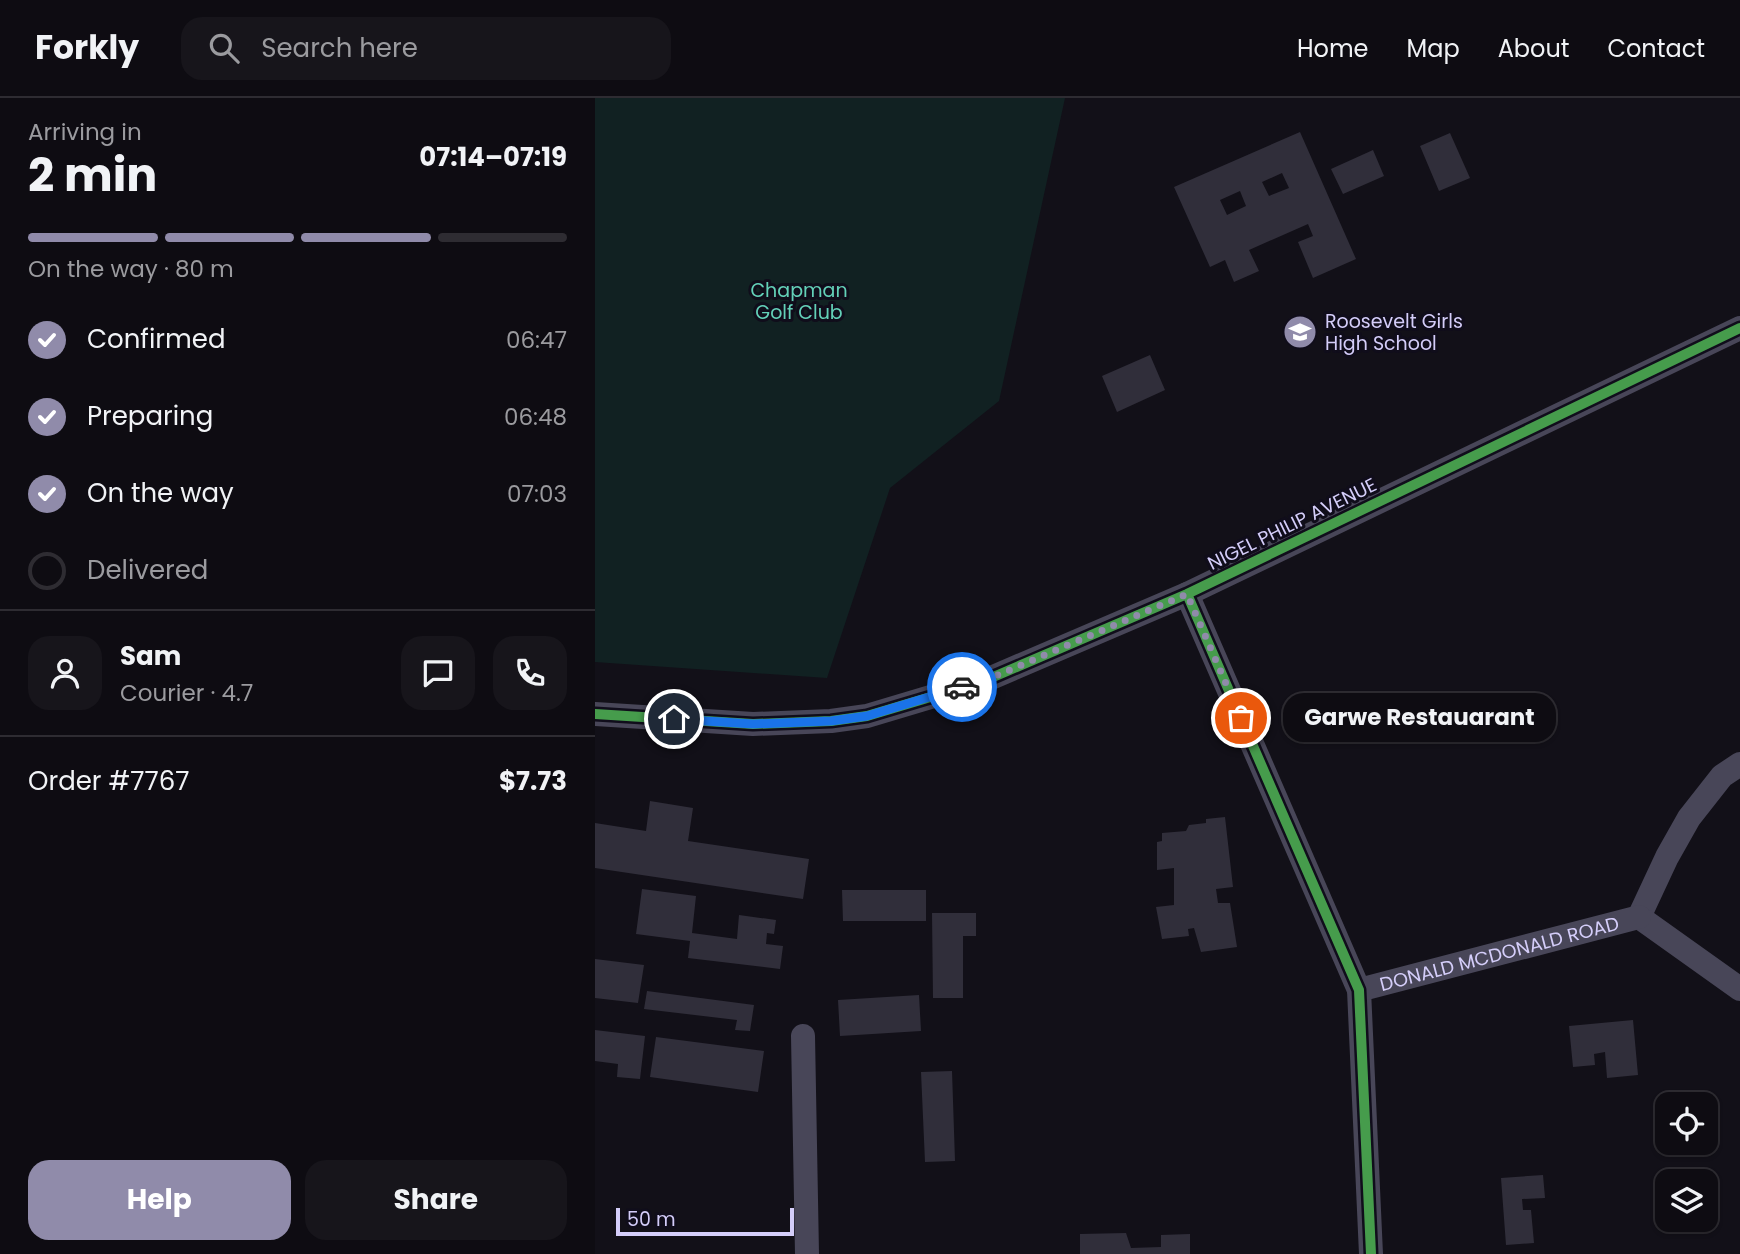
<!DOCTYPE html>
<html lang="en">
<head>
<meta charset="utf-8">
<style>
	:root { --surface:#0e0c12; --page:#17151b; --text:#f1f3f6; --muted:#9b9b9f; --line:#2e2c32; --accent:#908baa }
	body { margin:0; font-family:Poppins,sans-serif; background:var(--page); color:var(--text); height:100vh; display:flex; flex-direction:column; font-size:26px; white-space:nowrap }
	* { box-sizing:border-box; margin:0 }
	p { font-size:23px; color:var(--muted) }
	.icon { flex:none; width:38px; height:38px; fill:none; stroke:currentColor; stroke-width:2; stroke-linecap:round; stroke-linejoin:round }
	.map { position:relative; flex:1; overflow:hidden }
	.panel { display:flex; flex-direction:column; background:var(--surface); width:595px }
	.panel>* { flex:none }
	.tools { position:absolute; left:1060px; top:994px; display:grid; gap:14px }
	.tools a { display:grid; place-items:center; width:63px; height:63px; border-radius:14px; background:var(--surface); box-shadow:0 2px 5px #0004,0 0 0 2px var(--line); font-size:35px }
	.scale { position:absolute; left:21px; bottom:18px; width:178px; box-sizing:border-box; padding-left:7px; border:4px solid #d4cdf9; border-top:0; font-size:19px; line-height:24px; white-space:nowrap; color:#d4cdf9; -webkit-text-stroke:5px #100d1b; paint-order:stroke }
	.pin { position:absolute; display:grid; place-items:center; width:60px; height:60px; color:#fff; margin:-30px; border:4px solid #fff; border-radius:50%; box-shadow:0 2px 7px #0007 }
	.courier { position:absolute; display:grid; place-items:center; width:70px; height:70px; margin:-35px; border:5px solid #1a73e8; border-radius:50%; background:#fff; color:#222; box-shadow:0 2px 9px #0007 }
	.bubble { position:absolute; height:49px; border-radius:21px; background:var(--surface); box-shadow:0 2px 5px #0004,0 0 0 2px var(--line); font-size:23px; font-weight:700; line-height:49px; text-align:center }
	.summary em { font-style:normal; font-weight:700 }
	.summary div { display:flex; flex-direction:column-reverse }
	.summary { display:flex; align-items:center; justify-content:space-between; height:119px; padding:0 28px }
	h1 { font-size:46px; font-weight:700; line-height:52px }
	.bar { display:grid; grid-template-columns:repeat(4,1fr); gap:10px 7px; align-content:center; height:84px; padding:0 28px }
	.bar i { height:9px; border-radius:5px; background:var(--line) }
	.bar .current { background:var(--accent) }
	.bar p { grid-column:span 4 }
	.line { display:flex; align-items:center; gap:18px; padding:0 28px; border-top:2px solid var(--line) }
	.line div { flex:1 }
	.round { display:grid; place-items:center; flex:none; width:74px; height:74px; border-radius:21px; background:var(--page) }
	ol { padding:0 28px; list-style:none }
	li { display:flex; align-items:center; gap:21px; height:77px }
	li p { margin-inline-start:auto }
	li .icon { padding:7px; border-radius:50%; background:var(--accent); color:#fff; stroke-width:4 }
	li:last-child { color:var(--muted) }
	li i { width:38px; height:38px; border:4px solid var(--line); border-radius:50% }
	.cta { display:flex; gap:14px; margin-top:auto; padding:14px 28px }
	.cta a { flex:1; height:80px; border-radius:21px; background:var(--accent); color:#fff; font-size:28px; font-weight:700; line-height:80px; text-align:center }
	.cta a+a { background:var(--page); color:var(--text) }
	header { display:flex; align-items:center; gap:42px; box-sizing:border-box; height:98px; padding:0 35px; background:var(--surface); border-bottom:2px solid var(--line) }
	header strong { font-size:33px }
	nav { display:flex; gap:38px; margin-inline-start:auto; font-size:24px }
	.search { width:490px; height:63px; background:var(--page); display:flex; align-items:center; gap:18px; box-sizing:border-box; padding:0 24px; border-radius:21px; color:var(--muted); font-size:26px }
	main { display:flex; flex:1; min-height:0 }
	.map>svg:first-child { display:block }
</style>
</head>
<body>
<header>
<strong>Forkly</strong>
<div class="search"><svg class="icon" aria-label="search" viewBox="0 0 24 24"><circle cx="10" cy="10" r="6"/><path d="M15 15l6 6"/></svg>Search here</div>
<nav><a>Home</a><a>Map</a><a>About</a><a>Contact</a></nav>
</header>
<main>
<section class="panel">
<div class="summary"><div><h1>2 min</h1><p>Arriving in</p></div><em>07:14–07:19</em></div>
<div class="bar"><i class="current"></i><i class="current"></i><i class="current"></i><i></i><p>On the way · 80 m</p></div>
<ol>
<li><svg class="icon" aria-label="check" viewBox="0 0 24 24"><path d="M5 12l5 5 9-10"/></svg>Confirmed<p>06:47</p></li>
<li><svg class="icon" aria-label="check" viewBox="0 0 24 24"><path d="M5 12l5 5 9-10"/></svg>Preparing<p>06:48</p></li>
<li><svg class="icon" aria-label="check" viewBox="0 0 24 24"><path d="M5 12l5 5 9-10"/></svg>On the way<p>07:03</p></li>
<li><i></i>Delivered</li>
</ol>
<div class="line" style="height:126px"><a class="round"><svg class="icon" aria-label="person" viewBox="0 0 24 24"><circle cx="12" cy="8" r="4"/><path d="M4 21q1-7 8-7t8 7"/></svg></a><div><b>Sam</b><p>Courier · 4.7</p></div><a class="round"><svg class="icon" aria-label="chat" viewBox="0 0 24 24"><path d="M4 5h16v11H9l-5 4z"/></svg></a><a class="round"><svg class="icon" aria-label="phone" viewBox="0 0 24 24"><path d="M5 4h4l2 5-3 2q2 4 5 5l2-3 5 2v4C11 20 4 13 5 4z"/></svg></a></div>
<div class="line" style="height:91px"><div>Order #7767</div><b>$7.73</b></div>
<div class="cta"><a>Help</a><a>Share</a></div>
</section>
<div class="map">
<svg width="1145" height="1156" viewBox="0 0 1145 1156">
	<rect width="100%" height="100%" fill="#121018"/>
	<path fill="#112122" d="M0,0H470L404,303L295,390L232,580L0,564Z"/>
	<path fill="#302e3a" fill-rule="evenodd" d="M705,34L761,161L718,180L703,144L718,138L713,126L654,152L664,173L639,184L630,162L615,169L579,89ZM687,75L694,90L674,98L667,84ZM645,93L651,108L632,117L625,102Z
		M855,35L875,80L844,93L825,48Z
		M778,52L789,78L748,96L736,71Z
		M555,257L570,292L522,314L507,278Z
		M55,703L98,710L93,743L214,761L208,801L0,770V725L51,733Z
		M630,719L638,789L621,791L623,805H635L642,849L606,854L599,830L593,831L594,838L567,841L561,809L579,807V770L562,772V744L567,743V735L591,733L594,727L611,725V721Z
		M47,791L101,798L97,835L142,841L144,817L181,822L179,836L172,835L171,846L188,848L185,871L93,860L95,843L41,836Z
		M247,792H331V823H248Z
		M337,815H381V838H368V900H338Z
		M0,861L49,867L43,905L0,900Z
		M52,893L159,907L155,933L140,932L142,922L49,911Z
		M324,897L326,933L245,938L243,902Z
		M1038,922L1043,977L1012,980L1010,954L999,956L1000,967L978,969L974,928Z
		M0,932L50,938L45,981L22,979L23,966L0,963Z
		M61,939L169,953L163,994L55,979Z
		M357,973L360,1063L330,1064L326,974Z
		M948,1077L950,1100L927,1101L928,1112H936L939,1145L911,1147L906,1080Z
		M531,1135L536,1150L566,1149V1137L595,1136V1156H485V1136Z"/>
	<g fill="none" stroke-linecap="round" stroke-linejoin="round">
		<g stroke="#484658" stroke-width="24">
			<path d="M592,496L764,892L776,1156"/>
			<path d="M0,616L158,626L236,623L272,618L389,583L592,496L1145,230"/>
			<path d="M1044,819L1072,759L1094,720L1127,678L1145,666"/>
			<path d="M1044,819L1145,891"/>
			<path id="s1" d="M764,892L1044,819"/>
			<path d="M208,938L212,1156"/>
		</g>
		<defs>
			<path id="cycleway" d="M592,496L764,892L776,1156
				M0,616L158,626L236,623L272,618L389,583L592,496L1145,230"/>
		</defs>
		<use href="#cycleway" stroke="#100d1b" stroke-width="15"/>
		<use href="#cycleway" stroke="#469c4c" stroke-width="10"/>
	</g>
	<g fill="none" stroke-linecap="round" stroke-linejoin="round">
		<path stroke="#908baa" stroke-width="7" stroke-dasharray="0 12.6" d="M367,589L389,583L592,496L646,620"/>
		<path stroke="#1a73e8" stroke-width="9" d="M79,621L158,626L236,623L272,618L367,589"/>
	</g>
	<defs>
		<symbol id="school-disc" viewBox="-11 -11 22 22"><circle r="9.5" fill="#908baa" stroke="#100d1b"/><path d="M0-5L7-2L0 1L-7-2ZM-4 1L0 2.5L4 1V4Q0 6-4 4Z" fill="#fff"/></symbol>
	</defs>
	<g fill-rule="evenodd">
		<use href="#school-disc" x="686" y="215" width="38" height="38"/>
	</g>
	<g text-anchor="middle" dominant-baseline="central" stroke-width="6" stroke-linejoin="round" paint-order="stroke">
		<g font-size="19" fill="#63d0b8" stroke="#100d1b">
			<text x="204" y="192">Chapman<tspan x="204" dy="22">Golf Club</tspan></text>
		</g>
		<g font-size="19" fill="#d4cdf9" stroke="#100d1b" text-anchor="start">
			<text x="730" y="223">Roosevelt Girls<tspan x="730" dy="22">High School</tspan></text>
		</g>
		<g font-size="19" fill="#d4cdf9" stroke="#100d1b">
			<text transform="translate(697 426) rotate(-26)">NIGEL PHILIP AVENUE</text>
			<text stroke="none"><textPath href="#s1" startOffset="145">DONALD MCDONALD ROAD</textPath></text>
		</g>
	</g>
</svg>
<div class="tools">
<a><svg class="icon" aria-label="locate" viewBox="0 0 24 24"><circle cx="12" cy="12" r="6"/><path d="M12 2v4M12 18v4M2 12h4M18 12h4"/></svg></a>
<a><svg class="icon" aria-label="layers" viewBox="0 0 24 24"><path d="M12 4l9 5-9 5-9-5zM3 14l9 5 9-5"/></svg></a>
</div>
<div class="scale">50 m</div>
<div class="pin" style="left:646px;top:620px;background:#ea580c"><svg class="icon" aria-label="bag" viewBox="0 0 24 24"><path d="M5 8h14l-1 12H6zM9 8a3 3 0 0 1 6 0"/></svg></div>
<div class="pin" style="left:79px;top:621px;background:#1f2937"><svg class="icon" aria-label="home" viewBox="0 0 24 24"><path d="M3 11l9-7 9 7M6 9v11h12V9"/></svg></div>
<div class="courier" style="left:367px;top:589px"><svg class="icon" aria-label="car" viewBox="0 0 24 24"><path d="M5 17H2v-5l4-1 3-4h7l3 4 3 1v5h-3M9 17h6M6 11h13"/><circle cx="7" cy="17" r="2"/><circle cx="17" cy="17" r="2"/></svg></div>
<div class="bubble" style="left:688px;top:595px;width:273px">Garwe Restauarant</div>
</div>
</main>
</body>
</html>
